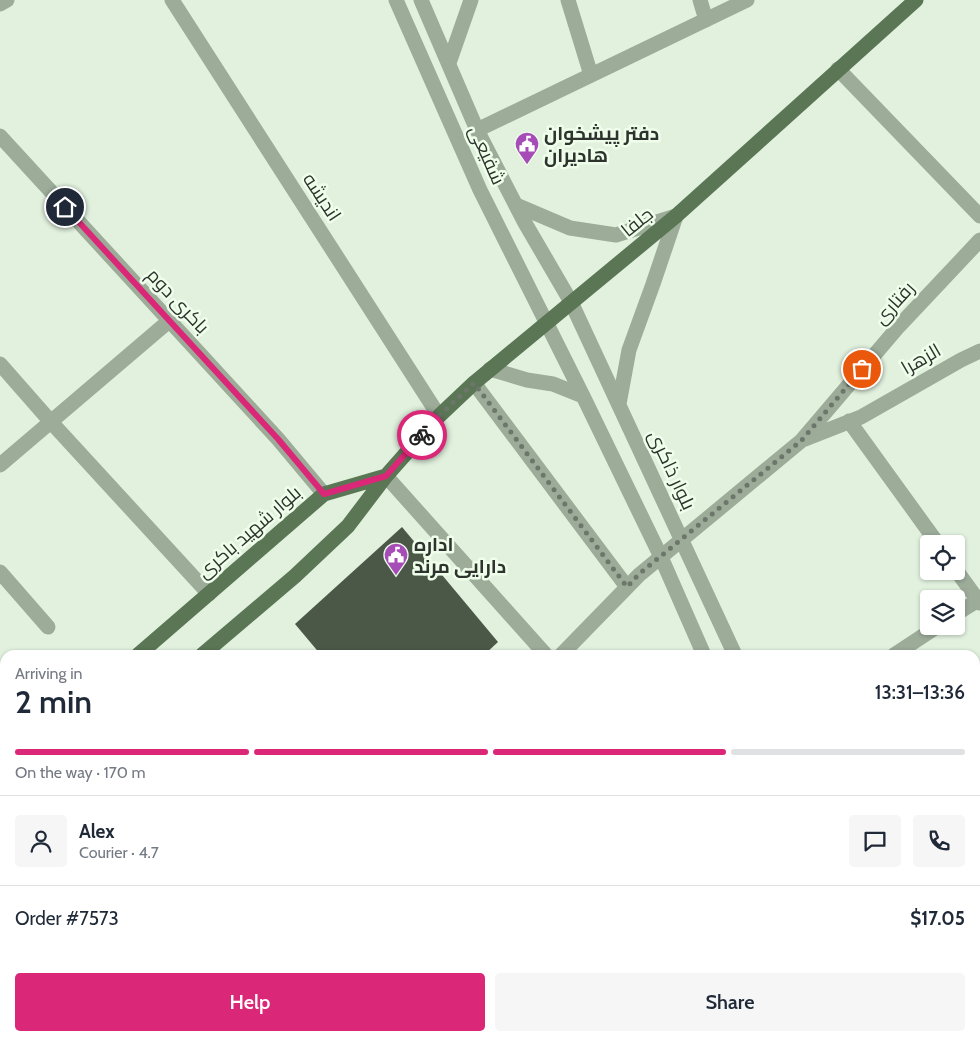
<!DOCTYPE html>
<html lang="en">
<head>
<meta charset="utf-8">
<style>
	:root { --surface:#fff; --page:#f6f6f7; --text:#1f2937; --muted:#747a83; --line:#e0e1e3; --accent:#db2777 }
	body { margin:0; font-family:Cabin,Cairo,sans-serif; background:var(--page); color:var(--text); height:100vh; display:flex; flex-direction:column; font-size:19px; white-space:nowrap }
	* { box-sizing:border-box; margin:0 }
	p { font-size:16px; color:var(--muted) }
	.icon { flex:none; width:28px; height:28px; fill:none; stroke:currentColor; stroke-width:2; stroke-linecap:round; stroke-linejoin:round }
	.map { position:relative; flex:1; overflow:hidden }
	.drawer { position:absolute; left:0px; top:650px; width:980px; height:391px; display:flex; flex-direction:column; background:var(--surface); border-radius:15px 15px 0 0; box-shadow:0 1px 4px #0004 }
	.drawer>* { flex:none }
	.controls { position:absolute; left:920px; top:535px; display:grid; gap:10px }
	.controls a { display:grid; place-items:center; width:45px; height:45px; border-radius:5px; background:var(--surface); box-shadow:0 1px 4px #0004; font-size:25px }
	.pin { position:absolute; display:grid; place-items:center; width:42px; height:42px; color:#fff; margin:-21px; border:2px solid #fff; border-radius:50%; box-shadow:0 1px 5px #0007 }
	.courier { position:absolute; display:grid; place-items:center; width:50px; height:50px; margin:-25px; border:4px solid #db2777; border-radius:50%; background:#fff; color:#222; box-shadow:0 1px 6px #0007 }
	.head em { font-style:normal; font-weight:600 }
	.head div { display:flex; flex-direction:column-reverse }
	.head { display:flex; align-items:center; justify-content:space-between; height:85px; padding:0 15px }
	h1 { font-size:32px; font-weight:600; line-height:38px }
	.bar { display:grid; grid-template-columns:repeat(4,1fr); gap:8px 5px; align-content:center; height:60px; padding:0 15px }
	.bar i { height:6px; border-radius:4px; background:var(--line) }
	.bar .selected { background:var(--accent) }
	.bar p { grid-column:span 4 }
	.line { display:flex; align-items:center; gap:12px; padding:0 15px; border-top:1px solid var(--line) }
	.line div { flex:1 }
	.round { display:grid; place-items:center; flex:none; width:52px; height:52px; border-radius:5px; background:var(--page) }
	.primary-button { display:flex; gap:10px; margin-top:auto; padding:10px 15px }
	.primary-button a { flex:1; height:58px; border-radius:5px; background:var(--accent); color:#fff; font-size:20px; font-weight:600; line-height:58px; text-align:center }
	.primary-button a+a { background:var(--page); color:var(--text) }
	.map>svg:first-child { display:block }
</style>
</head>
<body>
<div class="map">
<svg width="980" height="1041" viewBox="0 0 980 1041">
	<rect width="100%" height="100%" fill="#e1f1de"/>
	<path fill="#4b5848" d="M402,527L498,642L484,655H321L295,624Z"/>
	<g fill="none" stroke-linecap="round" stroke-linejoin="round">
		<path stroke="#9cac99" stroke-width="15" d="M172,0L439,416
			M396,0L480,190L583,396L661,557L704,655
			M421,0L477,130L525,223L571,302L735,655
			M568,0L591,75
			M700,0L706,20
			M0,4L7,0
			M449,63L471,0
			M838,69L980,216
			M477,130L747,0
			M0,136L278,439L324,494
			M516,205L570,228L616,235L676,216L653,284L629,350L619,404
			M0,364L51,422L209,594
			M490,369L527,380L553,384L583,396
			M474,383L627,587
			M849,421L938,544
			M805,439L861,417L961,360L980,351
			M0,465L169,321
			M386,476L546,655
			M956,570L980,603
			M0,572L48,627
			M956,614L980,599
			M561,655L639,575L801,441L899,326L980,240
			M894,655L938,626
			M975,704L980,700
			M0,920L5,925
			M975,945L980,950
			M975,977L980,982
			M109,1036L113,1041
			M253,1036L257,1041
			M498,1036L504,1041
			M805,1036L810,1041
			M340,1041L342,1036"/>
		<path stroke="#5a7655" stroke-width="15" d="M386,476L439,416L474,383L676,216L916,0
			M138,655L324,494L386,476L348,526L295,576L202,655
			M0,775L5,771
			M0,828L5,824"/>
	</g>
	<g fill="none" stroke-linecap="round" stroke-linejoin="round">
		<path stroke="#6d766b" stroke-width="5" stroke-dasharray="0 9" d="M422,435L439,416L474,383L627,587L639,574L801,441L862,369"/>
		<path stroke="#db2777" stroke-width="6" d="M65,207L278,439L324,494L386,476L422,435"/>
	</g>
	<defs>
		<symbol id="civic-pin" viewBox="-11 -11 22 30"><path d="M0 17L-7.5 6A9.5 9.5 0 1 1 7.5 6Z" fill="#a64cb7" stroke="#eefeeb"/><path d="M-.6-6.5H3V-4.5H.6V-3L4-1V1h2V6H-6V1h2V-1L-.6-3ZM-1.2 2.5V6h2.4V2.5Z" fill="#fff"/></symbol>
	</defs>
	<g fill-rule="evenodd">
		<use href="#civic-pin" x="513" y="130" width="28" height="38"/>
		<use href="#civic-pin" x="382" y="541" width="28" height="38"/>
	</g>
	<g text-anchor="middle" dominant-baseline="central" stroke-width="5" stroke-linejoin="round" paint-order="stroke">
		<g font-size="19" font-weight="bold" fill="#2e342d" stroke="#eefeeb" text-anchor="start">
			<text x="544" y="133">دفتر پیشخوان<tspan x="544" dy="22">هادیران</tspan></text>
			<text x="414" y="544">اداره<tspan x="414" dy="22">دارایی مرند</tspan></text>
		</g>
		<g font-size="19" fill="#2e342d" stroke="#eefeeb">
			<text transform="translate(487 155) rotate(66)">شفیعی</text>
			<text transform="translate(322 197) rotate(57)">اندیشه</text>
			<text transform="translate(637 222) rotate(-39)">جلفا</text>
			<text transform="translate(178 301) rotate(47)">باکری دوم</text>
			<text transform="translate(894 303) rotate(-48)">رفتاری</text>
			<text transform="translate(921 359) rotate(-30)">الزهرا</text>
			<text transform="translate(672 470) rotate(65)">بلوار ذاکری</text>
			<text transform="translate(249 532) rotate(-41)">بلوار شهید باکری</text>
		</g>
	</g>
</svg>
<div class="controls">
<a><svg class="icon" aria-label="locate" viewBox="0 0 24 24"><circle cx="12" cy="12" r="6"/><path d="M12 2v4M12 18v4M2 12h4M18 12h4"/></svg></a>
<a><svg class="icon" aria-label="layers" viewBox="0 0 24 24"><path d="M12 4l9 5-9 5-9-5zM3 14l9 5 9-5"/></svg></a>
</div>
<div class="pin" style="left:862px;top:369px;background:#ea580c"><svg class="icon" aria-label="bag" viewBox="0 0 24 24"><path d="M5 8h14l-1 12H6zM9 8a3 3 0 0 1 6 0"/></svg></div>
<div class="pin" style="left:65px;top:207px;background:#1f2937"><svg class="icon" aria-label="home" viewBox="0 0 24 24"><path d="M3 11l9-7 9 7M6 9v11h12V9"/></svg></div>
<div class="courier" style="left:422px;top:435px"><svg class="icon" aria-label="bike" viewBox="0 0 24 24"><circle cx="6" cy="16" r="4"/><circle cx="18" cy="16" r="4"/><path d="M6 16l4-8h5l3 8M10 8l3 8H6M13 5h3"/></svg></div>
<section class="drawer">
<div class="head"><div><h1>2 min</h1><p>Arriving in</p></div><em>13:31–13:36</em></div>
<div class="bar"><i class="selected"></i><i class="selected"></i><i class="selected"></i><i></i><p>On the way · 170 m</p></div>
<div class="line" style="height:90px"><a class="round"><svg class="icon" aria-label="person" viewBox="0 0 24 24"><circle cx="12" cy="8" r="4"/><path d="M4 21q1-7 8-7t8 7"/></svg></a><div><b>Alex</b><p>Courier · 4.7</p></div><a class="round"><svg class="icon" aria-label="chat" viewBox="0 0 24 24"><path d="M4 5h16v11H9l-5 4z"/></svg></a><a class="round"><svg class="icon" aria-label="phone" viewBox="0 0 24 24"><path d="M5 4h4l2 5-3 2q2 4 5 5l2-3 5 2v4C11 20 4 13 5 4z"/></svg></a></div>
<div class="line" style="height:65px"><div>Order #7573</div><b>$17.05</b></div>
<div class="primary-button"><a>Help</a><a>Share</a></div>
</section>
</div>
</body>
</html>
